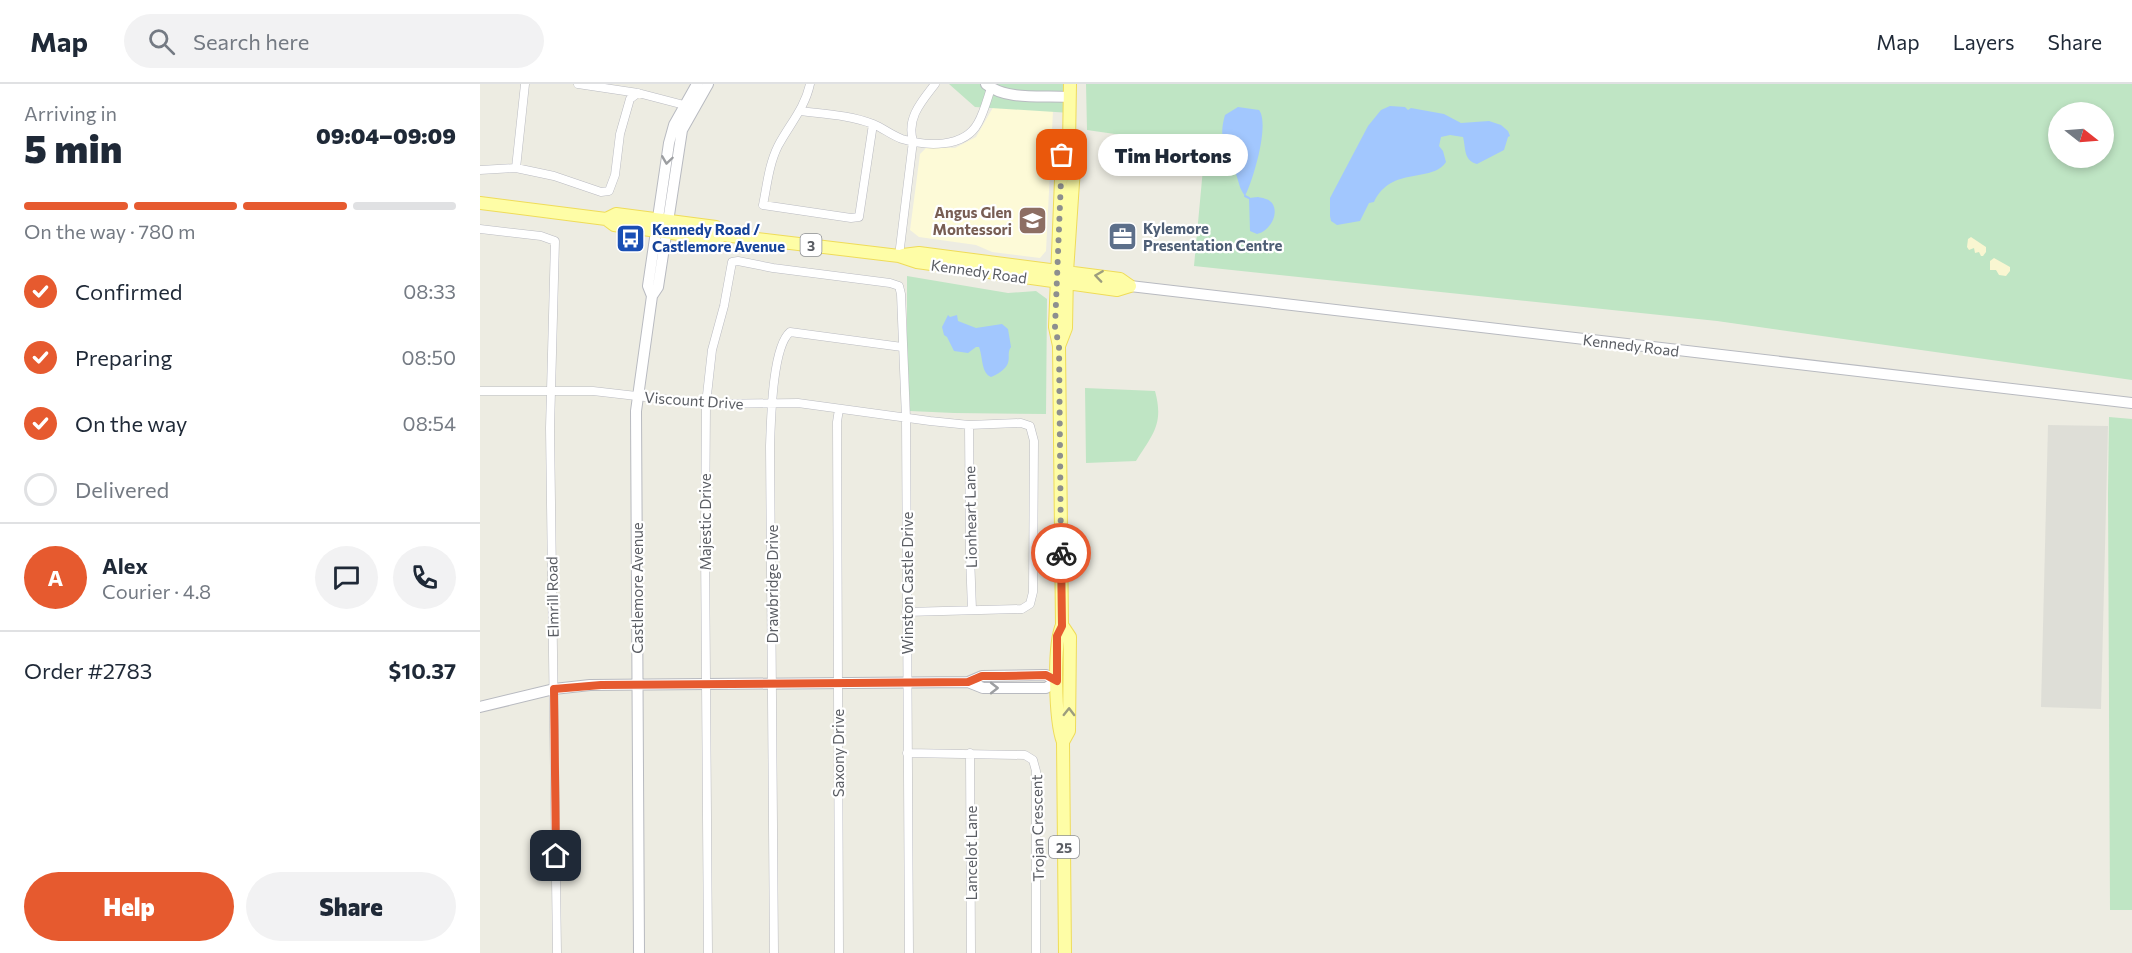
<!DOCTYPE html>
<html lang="en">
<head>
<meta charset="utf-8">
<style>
	:root { --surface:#fff; --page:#f2f2f3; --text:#1f2937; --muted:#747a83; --line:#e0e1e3; --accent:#e65a2f }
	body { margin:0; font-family:Commissioner,sans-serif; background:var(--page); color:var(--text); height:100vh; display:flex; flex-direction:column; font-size:22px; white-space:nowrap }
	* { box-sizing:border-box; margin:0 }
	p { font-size:20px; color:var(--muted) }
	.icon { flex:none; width:33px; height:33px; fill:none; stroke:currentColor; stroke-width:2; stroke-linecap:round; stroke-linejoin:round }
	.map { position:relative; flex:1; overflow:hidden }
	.sheet { display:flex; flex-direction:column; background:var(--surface); width:480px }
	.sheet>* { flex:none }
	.needle { width:39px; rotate:107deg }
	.fabs { position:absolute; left:1568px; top:18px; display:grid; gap:12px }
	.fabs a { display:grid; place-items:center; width:66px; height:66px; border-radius:50%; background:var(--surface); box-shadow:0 3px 9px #0003; font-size:30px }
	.pin { position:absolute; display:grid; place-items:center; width:51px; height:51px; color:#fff; margin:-26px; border-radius:12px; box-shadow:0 3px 9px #0006 }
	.courier { position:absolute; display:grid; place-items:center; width:60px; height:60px; margin:-30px; border:4px solid #e65a2f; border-radius:50%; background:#fff; color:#222; box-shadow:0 2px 8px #0007 }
	.bubble { position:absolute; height:42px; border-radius:21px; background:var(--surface); box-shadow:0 3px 9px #0003; font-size:20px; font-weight:800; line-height:42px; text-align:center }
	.head em { font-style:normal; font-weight:800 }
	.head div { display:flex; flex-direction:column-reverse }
	.head { display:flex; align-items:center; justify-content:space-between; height:102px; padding:0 24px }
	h1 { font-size:39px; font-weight:800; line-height:45px }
	.bar { display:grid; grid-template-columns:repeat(4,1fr); gap:9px 6px; align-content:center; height:72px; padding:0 24px }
	.bar i { height:8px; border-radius:4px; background:var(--line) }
	.bar .selected { background:var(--accent) }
	.bar p { grid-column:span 4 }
	.line { display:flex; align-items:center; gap:15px; padding:0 24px; border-top:2px solid var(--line) }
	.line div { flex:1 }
	.round { display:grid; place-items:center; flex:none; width:63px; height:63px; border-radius:32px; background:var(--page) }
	ol { padding:0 24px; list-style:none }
	li { display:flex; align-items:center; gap:18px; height:66px }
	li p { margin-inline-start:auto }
	li .icon { padding:6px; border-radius:50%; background:var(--accent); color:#fff; stroke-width:4 }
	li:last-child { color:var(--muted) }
	li i { width:33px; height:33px; border:3px solid var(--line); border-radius:50% }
	.button { display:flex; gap:12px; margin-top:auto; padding:12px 24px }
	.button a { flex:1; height:69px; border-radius:36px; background:var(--accent); color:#fff; font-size:24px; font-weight:800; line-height:69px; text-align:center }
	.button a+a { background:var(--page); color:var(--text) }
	header { display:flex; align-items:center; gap:36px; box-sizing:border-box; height:84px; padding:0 30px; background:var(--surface); border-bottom:2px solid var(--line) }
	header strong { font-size:28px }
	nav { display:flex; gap:33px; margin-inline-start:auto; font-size:21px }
	.search { width:420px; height:54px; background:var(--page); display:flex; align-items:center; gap:15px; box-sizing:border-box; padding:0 21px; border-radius:33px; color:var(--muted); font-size:22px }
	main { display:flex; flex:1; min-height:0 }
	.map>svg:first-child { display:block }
</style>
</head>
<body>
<header>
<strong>Map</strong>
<div class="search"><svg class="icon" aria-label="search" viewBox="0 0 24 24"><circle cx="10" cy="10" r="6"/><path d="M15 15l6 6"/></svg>Search here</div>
<nav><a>Map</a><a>Layers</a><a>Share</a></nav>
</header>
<main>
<section class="sheet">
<div class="head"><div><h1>5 min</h1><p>Arriving in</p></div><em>09:04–09:09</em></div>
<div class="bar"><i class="selected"></i><i class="selected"></i><i class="selected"></i><i></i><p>On the way · 780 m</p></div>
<ol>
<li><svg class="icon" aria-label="check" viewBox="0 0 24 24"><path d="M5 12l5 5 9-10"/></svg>Confirmed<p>08:33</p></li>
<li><svg class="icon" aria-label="check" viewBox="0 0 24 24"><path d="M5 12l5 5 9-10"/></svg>Preparing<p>08:50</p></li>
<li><svg class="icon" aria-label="check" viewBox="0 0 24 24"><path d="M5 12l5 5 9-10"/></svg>On the way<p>08:54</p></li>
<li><i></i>Delivered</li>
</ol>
<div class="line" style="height:108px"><b class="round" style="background:var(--accent);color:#fff">A</b><div><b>Alex</b><p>Courier · 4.8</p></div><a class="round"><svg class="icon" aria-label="chat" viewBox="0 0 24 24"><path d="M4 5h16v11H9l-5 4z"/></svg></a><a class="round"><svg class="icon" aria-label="phone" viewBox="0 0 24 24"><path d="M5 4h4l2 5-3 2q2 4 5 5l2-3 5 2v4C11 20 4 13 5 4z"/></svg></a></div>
<div class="line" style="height:78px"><div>Order #2783</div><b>$10.37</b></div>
<div class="button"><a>Help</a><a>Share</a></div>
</section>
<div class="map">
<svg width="1652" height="869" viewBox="0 0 1652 869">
	<rect width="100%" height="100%" fill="#edece2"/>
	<path fill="#fdfad7" d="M515,20L573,27L566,167L560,174L512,168L496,161L439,153L430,146L440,70L447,63L475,64L496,53Z"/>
	<path fill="#deded7" d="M1568,341L1628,342L1621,625L1561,623Z"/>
	<path fill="#bfe5c4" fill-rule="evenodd" d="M469,0H592L591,29L495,23Z
		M606,0H1652V296L1237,237L714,182L725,63L607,46ZM1578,28H1623V74H1578Z
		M427,192L528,209L556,207L567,215L566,330L474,329L430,327L427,264Z
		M605,304L675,307C684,340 673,350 656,377L606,379Z
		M1629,333L1652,335V826H1630L1628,409Z"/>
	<path fill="#f9f6d1" d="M1491,153L1506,163V168L1503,172H1501L1499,168L1495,169L1494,164L1489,166L1487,163L1488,155Z
		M1514,174L1530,183V187L1526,192L1519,191L1516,186H1510V177Z"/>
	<path fill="#a2c7fe" d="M910,22L925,23L928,26L931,24L964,30L981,39L1009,37L1021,41L1028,47L1030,52L1028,53L1024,66L997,80C983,76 986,64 983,53L970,51L961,53L959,62L963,67L966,78C951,100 912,81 894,118L889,119L880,137L857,141L851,137L850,132V114L888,42L901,26Z
		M758,23L779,26C790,40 773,97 765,112C759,104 759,98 756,90C748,66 737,58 745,31Z
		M778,113C783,114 789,115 792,119C800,130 789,148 777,150L770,147L769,114Z
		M468,231L470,233L477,231L478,237L496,244L522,240L528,245L531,263C527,269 530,272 528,279C526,285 517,291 511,293C501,289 503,273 499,263H496L488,269L474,267L467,253L464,251L462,243Z"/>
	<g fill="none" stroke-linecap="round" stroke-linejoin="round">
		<path stroke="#a2c7fe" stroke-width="2" d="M765,112L769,114"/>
		<defs>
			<path id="street" d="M98,0L158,9L208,22
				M330,0C325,24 309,41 298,62C289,80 287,101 283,121L371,134L379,133L393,40
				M320,27C344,30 370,31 393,40C403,44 411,51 422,55C445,62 484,65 498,39C504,28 507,16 511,4
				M36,84L45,0
				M0,86L36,84L74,92L121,108L129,107L135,91L140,50L150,15L158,9
				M0,145L61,152L75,157L70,344L77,869
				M419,172L433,57C426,34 442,17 455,0
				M0,307H113L226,320L318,319L450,337L489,341L541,339L550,342L554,357L553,508L550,520L542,525L426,528
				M359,325L357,338L359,869
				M489,341L490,471L492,526
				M427,669L545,671L553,676L556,687V869
				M490,669L491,869
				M228,869L225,460L226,320L232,266L244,222L252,178L258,177L293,184L410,199L419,202L421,210L426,334L429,869
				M294,869L290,362C291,337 292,263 310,248L422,263"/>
			<path id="secondary" d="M506,0C527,17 563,11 589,13
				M650,202L1652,319
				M172,212L168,202L189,59L194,41L217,0
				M0,623L74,605L110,601L488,598L503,604H566L577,597L566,591L502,592L488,598
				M159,869L156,327L172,212L178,203L202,46L228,0"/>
			<path id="primary" d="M0,119L126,135L134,141L235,155L243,151
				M126,135L136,130L236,143L243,151L419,172L437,178L637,206L650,202
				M423,171L439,169L640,195L650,202
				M579,262L586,244L587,188L595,69L589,60
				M582,541L590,553L589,647L583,658
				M585,869L583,658C575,637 573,561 582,541L579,262L575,243L582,71L589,60L590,0"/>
		</defs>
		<use href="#street" stroke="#babbc1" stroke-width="9"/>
		<use href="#secondary" stroke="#b8bac0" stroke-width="12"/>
		<use href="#primary" stroke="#efdc59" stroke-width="14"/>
		<use href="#street" stroke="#fff" stroke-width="8"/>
		<use href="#secondary" stroke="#fff" stroke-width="10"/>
		<use href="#primary" stroke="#fefda6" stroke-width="12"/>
	</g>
	<defs><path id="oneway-chevron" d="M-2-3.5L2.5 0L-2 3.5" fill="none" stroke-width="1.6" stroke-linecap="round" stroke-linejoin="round" transform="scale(1.5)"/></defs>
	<g stroke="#9c9ea1">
		<use href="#oneway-chevron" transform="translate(187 76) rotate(98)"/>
		<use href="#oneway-chevron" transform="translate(514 604)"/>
	</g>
	<g stroke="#9c9d7e">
		<use href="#oneway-chevron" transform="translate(619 192) rotate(-172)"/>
		<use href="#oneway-chevron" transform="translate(589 628) rotate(-89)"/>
	</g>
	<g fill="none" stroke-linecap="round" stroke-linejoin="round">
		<path stroke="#8d8f8f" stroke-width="6" stroke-dasharray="0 10.8" d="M581,469L579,262L575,243L582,71"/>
		<path stroke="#e65a2f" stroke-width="8" d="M76,772L74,605L121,601L488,598L502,592H523L566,591L577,597V552L582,542L581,469"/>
	</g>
	<defs>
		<symbol id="school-square" viewBox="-11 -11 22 22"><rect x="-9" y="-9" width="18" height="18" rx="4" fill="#8d6e63" stroke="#fff"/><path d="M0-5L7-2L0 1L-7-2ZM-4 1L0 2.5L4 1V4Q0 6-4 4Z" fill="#fff"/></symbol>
		<symbol id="office-square" viewBox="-11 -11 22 22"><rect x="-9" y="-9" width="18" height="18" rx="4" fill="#5c6f8a" stroke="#fff"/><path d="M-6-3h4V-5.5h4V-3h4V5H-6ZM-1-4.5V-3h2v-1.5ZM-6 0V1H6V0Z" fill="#fff"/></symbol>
		<symbol id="bus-square" viewBox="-11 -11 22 22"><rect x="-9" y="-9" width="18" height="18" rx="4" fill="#1a4fb4" stroke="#fff"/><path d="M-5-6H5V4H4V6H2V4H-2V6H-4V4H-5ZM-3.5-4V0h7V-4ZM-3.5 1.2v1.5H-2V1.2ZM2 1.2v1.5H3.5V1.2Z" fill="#fff"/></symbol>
	</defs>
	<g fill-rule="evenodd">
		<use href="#school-square" x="536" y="120" width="33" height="33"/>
		<use href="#office-square" x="626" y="136" width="33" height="33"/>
		<use href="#bus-square" x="134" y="138" width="33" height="33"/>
	</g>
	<g text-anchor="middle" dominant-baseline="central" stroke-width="4.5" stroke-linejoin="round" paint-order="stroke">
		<g fill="#fff" stroke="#8c8e92" stroke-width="1.5">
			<rect x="320.5" y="150" width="21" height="22" rx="4.5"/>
			<rect x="569" y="752" width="30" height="22" rx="4.5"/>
		</g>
		<g font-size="14" font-weight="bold" fill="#5a5d63">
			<text x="331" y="161">3</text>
			<text x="584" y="763">25</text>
		</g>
		<g font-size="15" font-weight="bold" fill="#785e54" stroke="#fff" text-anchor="end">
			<text x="532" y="128">Angus Glen<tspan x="532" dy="17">Montessori</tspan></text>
		</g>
		<g font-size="15" font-weight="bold" fill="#4e5e75" stroke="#fff" text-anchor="start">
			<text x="663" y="144">Kylemore<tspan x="663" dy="17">Presentation Centre</tspan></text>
		</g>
		<g font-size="15" font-weight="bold" fill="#164399" stroke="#fff" text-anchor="start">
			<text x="172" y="145">Kennedy Road /<tspan x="172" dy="17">Castlemore Avenue</tspan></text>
		</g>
		<g font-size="15" fill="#5a5d63" stroke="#fff">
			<text transform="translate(499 187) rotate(8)">Kennedy Road</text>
			<text transform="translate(1151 261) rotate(7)">Kennedy Road</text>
			<text transform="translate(214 316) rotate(4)">Viscount Drive</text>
			<text transform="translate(490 433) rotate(-91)">Lionheart Lane</text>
			<text transform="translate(225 438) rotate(-90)">Majestic Drive</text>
			<text transform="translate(427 499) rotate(-90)">Winston Castle Drive</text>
			<text transform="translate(292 500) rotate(-90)">Drawbridge Drive</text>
			<text transform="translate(157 504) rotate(-90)">Castlemore Avenue</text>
			<text transform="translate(72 513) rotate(-91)">Elmrill Road</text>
			<text transform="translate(358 669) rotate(-90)">Saxony Drive</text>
			<text transform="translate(557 744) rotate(-91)">Trojan Crescent</text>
			<text transform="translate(491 769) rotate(-90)">Lancelot Lane</text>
		</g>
	</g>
</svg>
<div class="fabs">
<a><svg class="needle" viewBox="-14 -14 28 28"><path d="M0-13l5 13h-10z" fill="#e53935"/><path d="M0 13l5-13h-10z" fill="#747a83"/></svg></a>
</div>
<div class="pin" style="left:582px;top:71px;background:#ea580c"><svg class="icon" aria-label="bag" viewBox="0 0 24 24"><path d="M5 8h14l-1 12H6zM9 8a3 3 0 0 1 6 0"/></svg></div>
<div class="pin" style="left:76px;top:772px;background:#1f2937"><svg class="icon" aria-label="home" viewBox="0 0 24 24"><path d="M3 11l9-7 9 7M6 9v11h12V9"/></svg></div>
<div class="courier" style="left:581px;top:469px"><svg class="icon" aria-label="bike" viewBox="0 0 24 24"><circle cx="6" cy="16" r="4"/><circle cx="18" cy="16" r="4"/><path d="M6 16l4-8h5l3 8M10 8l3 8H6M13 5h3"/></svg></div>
<div class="bubble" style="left:618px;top:50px;width:150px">Tim Hortons</div>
</div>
</main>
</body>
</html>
